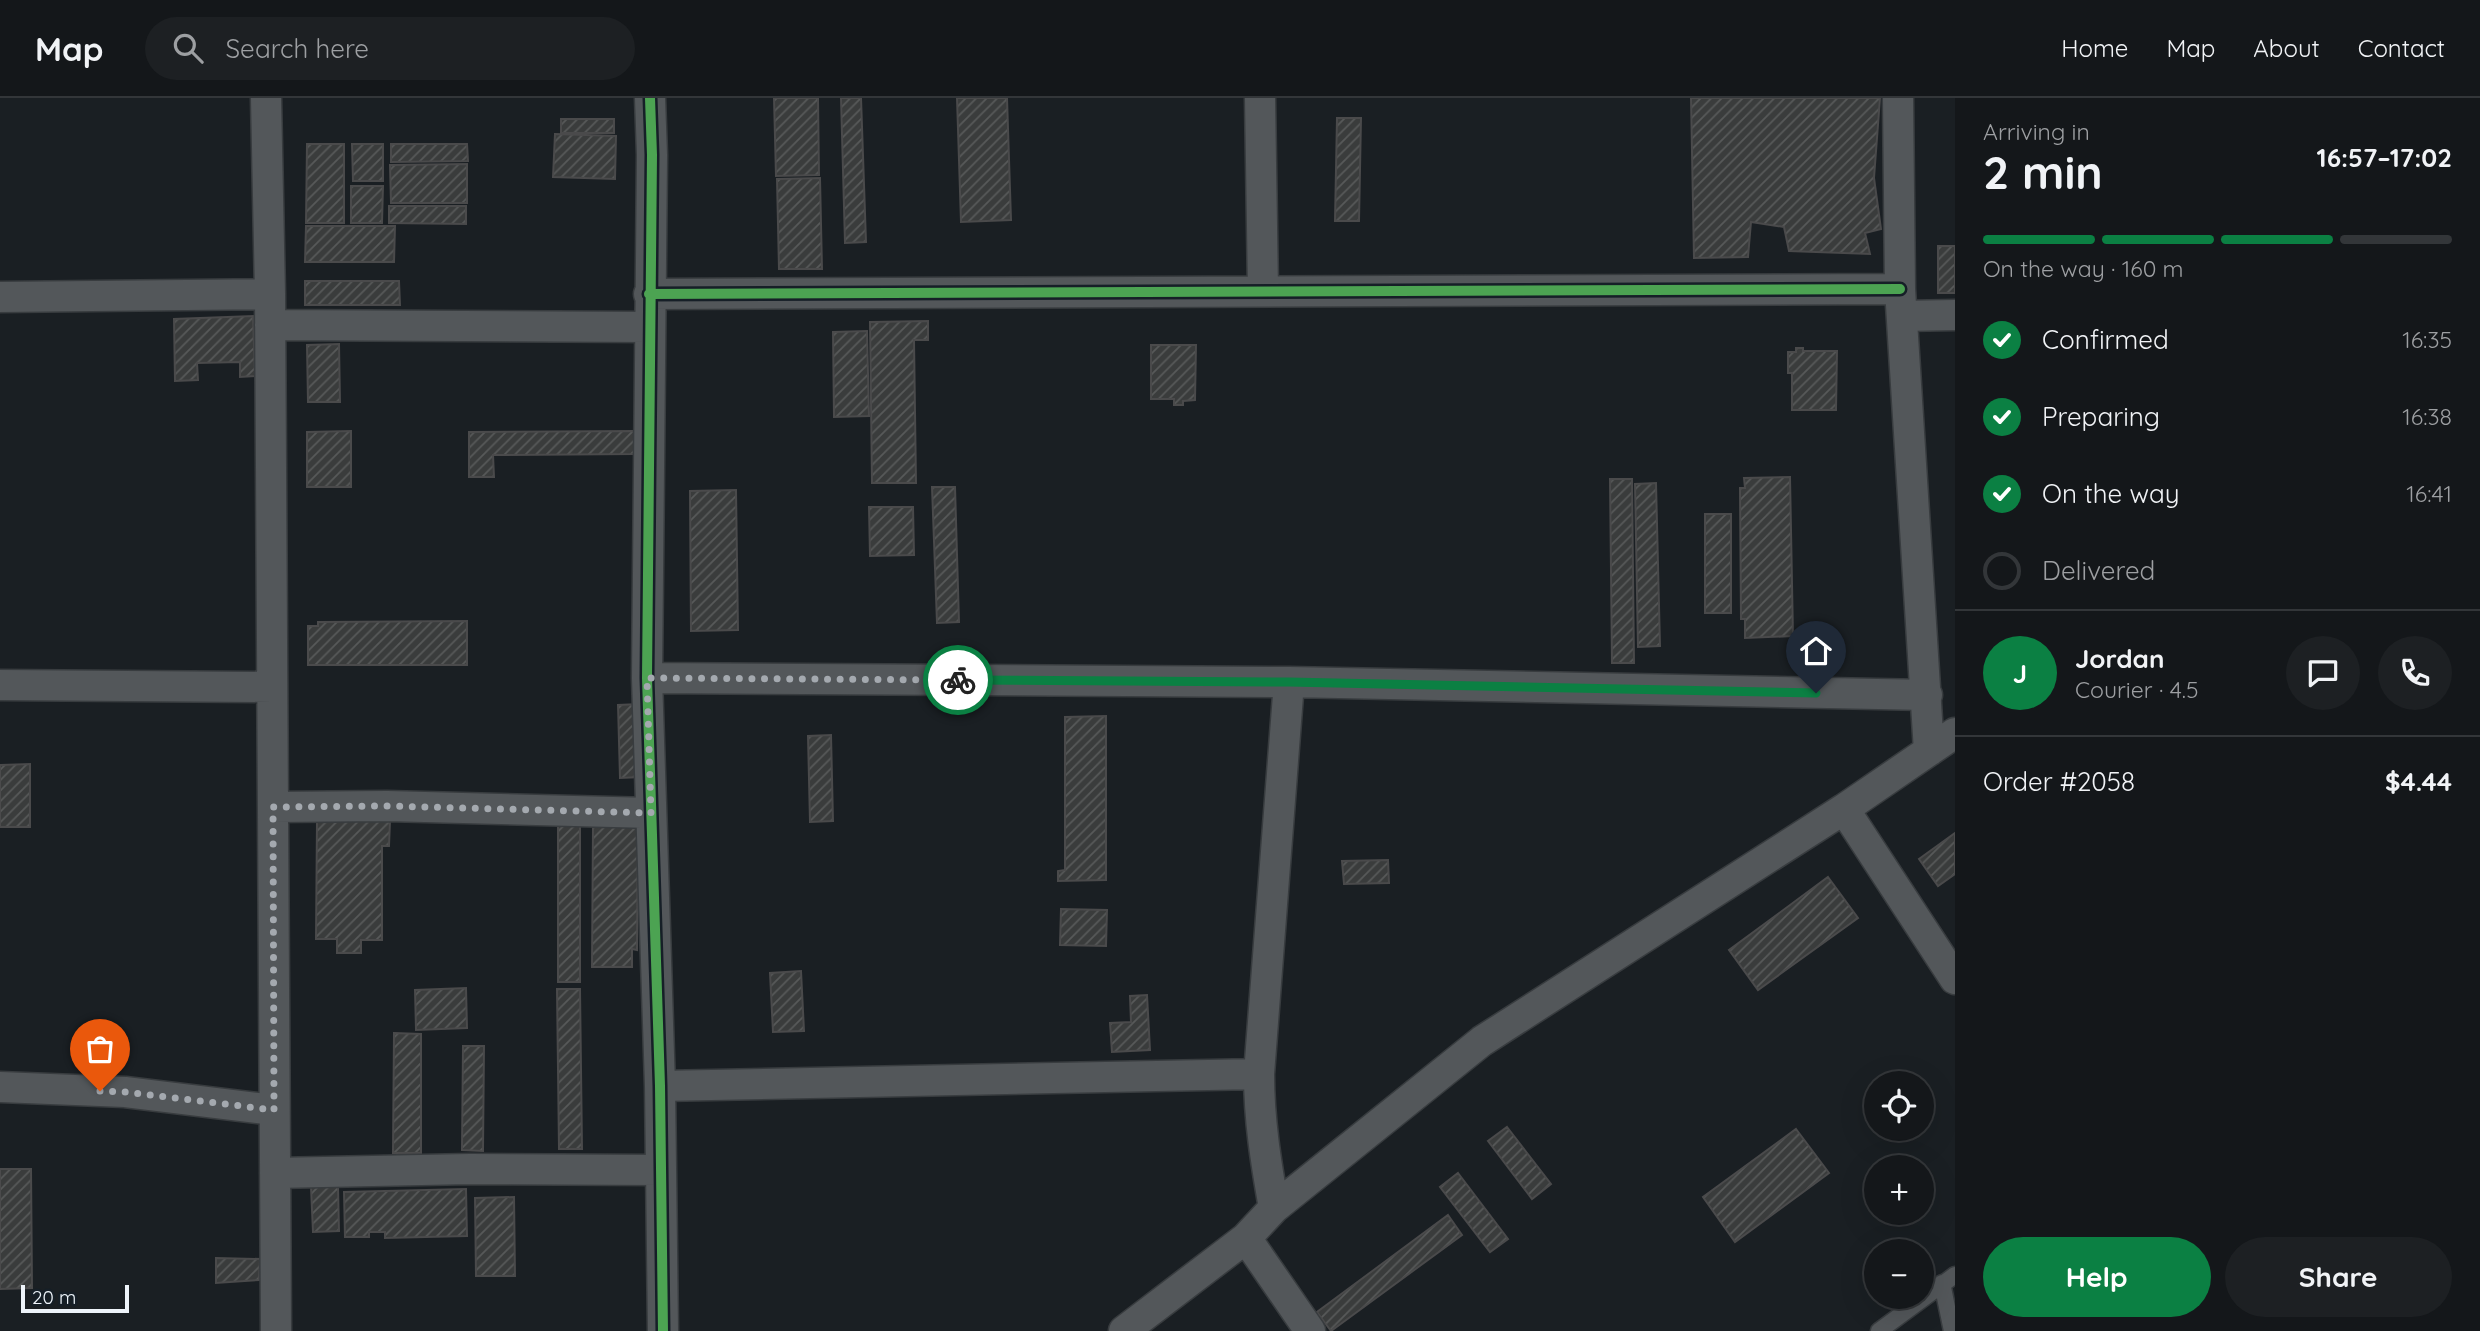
<!DOCTYPE html>
<html lang="en">
<head>
<meta charset="utf-8">
<style>
	:root { --surface:#14171a; --page:#1d2023; --text:#f1f3f6; --muted:#9d9fa2; --line:#333639; --accent:#0b8043 }
	body { margin:0; font-family:Quicksand,sans-serif; background:var(--page); color:var(--text); height:100vh; display:flex; flex-direction:column; font-size:26px; white-space:nowrap }
	* { box-sizing:border-box; margin:0 }
	p { font-size:23px; color:var(--muted) }
	.icon { flex:none; width:38px; height:38px; fill:none; stroke:currentColor; stroke-width:2; stroke-linecap:round; stroke-linejoin:round }
	.map { position:relative; flex:1; overflow:hidden }
	.side { display:flex; flex-direction:column; background:var(--surface); width:525px }
	.side>* { flex:none }
	.fabs { position:absolute; left:1864px; top:973px; display:grid; gap:14px }
	.fabs a { display:grid; place-items:center; width:70px; height:70px; border-radius:50%; background:var(--surface); box-shadow:0 7px 28px #0002,0 0 0 2px var(--line); font-size:35px }
	.scale { position:absolute; left:21px; bottom:18px; width:108px; box-sizing:border-box; padding-left:7px; border:4px solid #eef4fa; border-top:0; font-size:19px; line-height:24px; white-space:nowrap; color:#eef4fa; -webkit-text-stroke:5px #161f27; paint-order:stroke }
	.pin { position:absolute; display:grid; place-items:center; width:60px; height:60px; color:#fff; margin:-72px -30px; border-radius:50% 50% 50% 0; rotate:-45deg; box-shadow:0 0 7px #0007 }
	.pin .icon { rotate:45deg }
	.courier { position:absolute; display:grid; place-items:center; width:70px; height:70px; margin:-35px; border:5px solid #0b8043; border-radius:50%; background:#fff; color:#222; box-shadow:0 2px 9px #0007 }
	.summary em { font-style:normal; font-weight:700 }
	.summary div { display:flex; flex-direction:column-reverse }
	.summary { display:flex; align-items:center; justify-content:space-between; height:119px; padding:0 28px }
	h1 { font-size:46px; font-weight:700; line-height:52px }
	.bar { display:grid; grid-template-columns:repeat(4,1fr); gap:10px 7px; align-content:center; height:84px; padding:0 28px }
	.bar i { height:9px; border-radius:5px; background:var(--line) }
	.bar .active { background:var(--accent) }
	.bar p { grid-column:span 4 }
	.line { display:flex; align-items:center; gap:18px; padding:0 28px; border-top:2px solid var(--line) }
	.line div { flex:1 }
	.round { display:grid; place-items:center; flex:none; width:74px; height:74px; border-radius:37px; background:var(--page) }
	ol { padding:0 28px; list-style:none }
	li { display:flex; align-items:center; gap:21px; height:77px }
	li p { margin-inline-start:auto }
	li .icon { padding:7px; border-radius:50%; background:var(--accent); color:#fff; stroke-width:4 }
	li:last-child { color:var(--muted) }
	li i { width:38px; height:38px; border:4px solid var(--line); border-radius:50% }
	.button { display:flex; gap:14px; margin-top:auto; padding:14px 28px }
	.button a { flex:1; height:80px; border-radius:42px; background:var(--accent); color:#fff; font-size:28px; font-weight:700; line-height:80px; text-align:center }
	.button a+a { background:var(--page); color:var(--text) }
	header { display:flex; align-items:center; gap:42px; box-sizing:border-box; height:98px; padding:0 35px; background:var(--surface); border-bottom:2px solid var(--line) }
	header strong { font-size:33px }
	nav { display:flex; gap:38px; margin-inline-start:auto; font-size:24px }
	.search { width:490px; height:63px; background:var(--page); display:flex; align-items:center; gap:18px; box-sizing:border-box; padding:0 24px; border-radius:38px; color:var(--muted); font-size:26px }
	main { display:flex; flex:1; min-height:0 }
	.map>svg:first-child { display:block }
</style>
</head>
<body>
<header>
<strong>Map</strong>
<div class="search"><svg class="icon" aria-label="search" viewBox="0 0 24 24"><circle cx="10" cy="10" r="6"/><path d="M15 15l6 6"/></svg>Search here</div>
<nav><a>Home</a><a>Map</a><a>About</a><a>Contact</a></nav>
</header>
<main>
<div class="map">
<svg width="1955" height="1233" viewBox="0 0 1955 1233">
	<defs>
		<pattern id="building-hatch" width="6" height="6" patternUnits="userSpaceOnUse" patternTransform="scale(1.75)"><rect width="6" height="6" fill="#3a3c3c"/><path d="M-1 1l2-2M0 6l6-6M5 7l2-2" fill="none" stroke="#575959"/></pattern>
	</defs>
	<rect width="100%" height="100%" fill="#1a1f23"/>
	<path fill="url(#building-hatch)" stroke="#4a4a4b" stroke-width="2" d="M774,0H818L819,77L776,78Z
		M841,0H861L866,144L845,145Z
		M957,0H1007L1011,122L961,124Z
		M1691,0H1880L1874,80L1881,131L1865,135L1870,156L1789,153L1784,129L1751,124L1748,159L1694,160Z
		M1337,20H1361L1359,123H1335Z
		M561,21H614V35H561Z
		M555,36L616,38L615,81L553,79Z
		M307,46H344V125H306Z
		M352,46H383V83H353Z
		M391,46H467L468,63L391,64Z
		M467,66V105H391L390,67Z
		M820,80L822,171H779L777,81Z
		M351,88H383L382,125H351Z
		M389,108H466V126L389,125Z
		M306,128H395L394,164H305Z
		M1938,148H1955V195H1938Z
		M305,183H399L400,207H305Z
		M253,218L255,278L240,279V264L197,265L198,282L175,283L174,221Z
		M928,223V242H914L916,385H872L870,224Z
		M867,233L869,318L834,319L833,234Z
		M339,246L340,304H308L307,247Z
		M1151,247H1196L1195,302L1183,303V307H1174V301H1151Z
		M1796,250H1803V253H1837L1836,312H1792V275H1788V254H1796Z
		M351,333V389H307V334Z
		M635,333V356L493,357L494,379H469V334Z
		M1790,379L1793,538L1745,540V521H1741L1740,390H1745L1744,380Z
		M1610,381H1632L1634,565H1612Z
		M1656,385L1660,548L1638,549L1635,386Z
		M932,389H955L959,524L937,525Z
		M736,392L738,532L691,533L690,393Z
		M869,409H913L914,457L870,458Z
		M1705,416H1731V515H1705Z
		M467,523V567H308V528H318V524Z
		M639,606L641,679L620,680L618,607Z
		M1106,618V782L1058,783V773L1065,772V619Z
		M831,637L833,723L810,724L808,638Z
		M30,666V729H0V667Z
		M317,723H390L389,748H382V842H361V855H337V841H316Z
		M558,726H580V884H558Z
		M593,727H638L637,852L632,851V869H592Z
		M1955,735V776L1938,788L1919,761Z
		M1388,762L1389,785L1344,786L1342,763Z
		M1828,779L1858,820L1758,892L1729,852Z
		M1061,811L1107,812L1106,848L1060,847Z
		M801,873L804,933L773,934L770,875Z
		M466,890L467,930L416,932L415,892Z
		M557,891H580L582,1051H559Z
		M1147,897L1150,952L1112,954L1110,925L1131,924L1130,898Z
		M394,935L421,936V1055H393Z
		M463,948H484L483,1053L462,1052Z
		M1507,1029L1551,1086L1532,1101L1488,1043Z
		M1796,1031L1829,1075L1735,1144L1703,1099Z
		M0,1071H31L32,1190L0,1191Z
		M1458,1075L1508,1141L1490,1154L1440,1089Z
		M338,1088L339,1133L313,1134L311,1089Z
		M466,1091L467,1138L385,1140V1134H369V1139H345L344,1094Z
		M514,1099L515,1178H476L475,1100Z
		M1448,1117L1462,1137L1331,1233L1317,1214Z
		M216,1160L260,1161L259,1182L216,1185Z"/>
	<g fill="none" stroke-linecap="round" stroke-linejoin="round">
		<defs>
			<path id="lane" d="M1942,1185L1952,1233
				M1879,1233L1955,1177"/>
			<path id="street" d="M266,0L270,196L276,1233
				M650,0L652,57L647,580L660,988L663,1233
				M1260,0L1263,193
				M1898,0L1900,191L1929,653
				M649,196L1900,191
				M0,199L270,196
				M1902,218L1955,217
				M270,227L649,229
				M647,580L1289,584
				M0,587L272,589
				M273,709L387,708L651,715
				M1844,711L1955,881
				M660,988L1259,976
				M0,989L125,994L274,1012
				M275,1075L470,1071L661,1072
				M1274,1110C1266,1065 1259,1022 1259,976L1289,584L1927,597
				M1246,1140L1310,1233
				M1124,1233L1246,1140L1274,1110L1482,943L1844,711L1955,635"/>
		</defs>
		<use href="#lane" stroke="#383c3f" stroke-width="19"/>
		<use href="#street" stroke="#383c3f" stroke-width="33"/>
		<use href="#lane" stroke="#53575a" stroke-width="16"/>
		<use href="#street" stroke="#53575a" stroke-width="30"/>
		<defs>
			<path id="cycleway" d="M650,0L652,57L647,580L660,988L663,1233
				M649,196L1900,191"/>
		</defs>
		<use href="#cycleway" stroke="#161f27" stroke-width="15"/>
		<use href="#cycleway" stroke="#4ca352" stroke-width="10"/>
	</g>
	<g fill="none" stroke-linecap="round" stroke-linejoin="round">
		<path stroke="#a4a9af" stroke-width="7" stroke-dasharray="0 12.6" d="M100,993L125,994L274,1012L273,709L387,708L651,715L647,580L958,582"/>
		<path stroke="#0b8043" stroke-width="9" d="M958,582L1289,584L1816,595"/>
	</g>
</svg>
<div class="fabs">
<a><svg class="icon" aria-label="locate" viewBox="0 0 24 24"><circle cx="12" cy="12" r="6"/><path d="M12 2v4M12 18v4M2 12h4M18 12h4"/></svg></a>
<a>+</a>
<a>−</a>
</div>
<div class="scale">20 m</div>
<div class="pin" style="left:100px;top:993px;background:#ea580c"><svg class="icon" aria-label="bag" viewBox="0 0 24 24"><path d="M5 8h14l-1 12H6zM9 8a3 3 0 0 1 6 0"/></svg></div>
<div class="pin" style="left:1816px;top:595px;background:#1f2937"><svg class="icon" aria-label="home" viewBox="0 0 24 24"><path d="M3 11l9-7 9 7M6 9v11h12V9"/></svg></div>
<div class="courier" style="left:958px;top:582px"><svg class="icon" aria-label="bike" viewBox="0 0 24 24"><circle cx="6" cy="16" r="4"/><circle cx="18" cy="16" r="4"/><path d="M6 16l4-8h5l3 8M10 8l3 8H6M13 5h3"/></svg></div>
</div>
<section class="side">
<div class="summary"><div><h1>2 min</h1><p>Arriving in</p></div><em>16:57–17:02</em></div>
<div class="bar"><i class="active"></i><i class="active"></i><i class="active"></i><i></i><p>On the way · 160 m</p></div>
<ol>
<li><svg class="icon" aria-label="check" viewBox="0 0 24 24"><path d="M5 12l5 5 9-10"/></svg>Confirmed<p>16:35</p></li>
<li><svg class="icon" aria-label="check" viewBox="0 0 24 24"><path d="M5 12l5 5 9-10"/></svg>Preparing<p>16:38</p></li>
<li><svg class="icon" aria-label="check" viewBox="0 0 24 24"><path d="M5 12l5 5 9-10"/></svg>On the way<p>16:41</p></li>
<li><i></i>Delivered</li>
</ol>
<div class="line" style="height:126px"><b class="round" style="background:var(--accent);color:#fff">J</b><div><b>Jordan</b><p>Courier · 4.5</p></div><a class="round"><svg class="icon" aria-label="chat" viewBox="0 0 24 24"><path d="M4 5h16v11H9l-5 4z"/></svg></a><a class="round"><svg class="icon" aria-label="phone" viewBox="0 0 24 24"><path d="M5 4h4l2 5-3 2q2 4 5 5l2-3 5 2v4C11 20 4 13 5 4z"/></svg></a></div>
<div class="line" style="height:91px"><div>Order #2058</div><b>$4.44</b></div>
<div class="button"><a>Help</a><a>Share</a></div>
</section>
</main>
</body>
</html>
